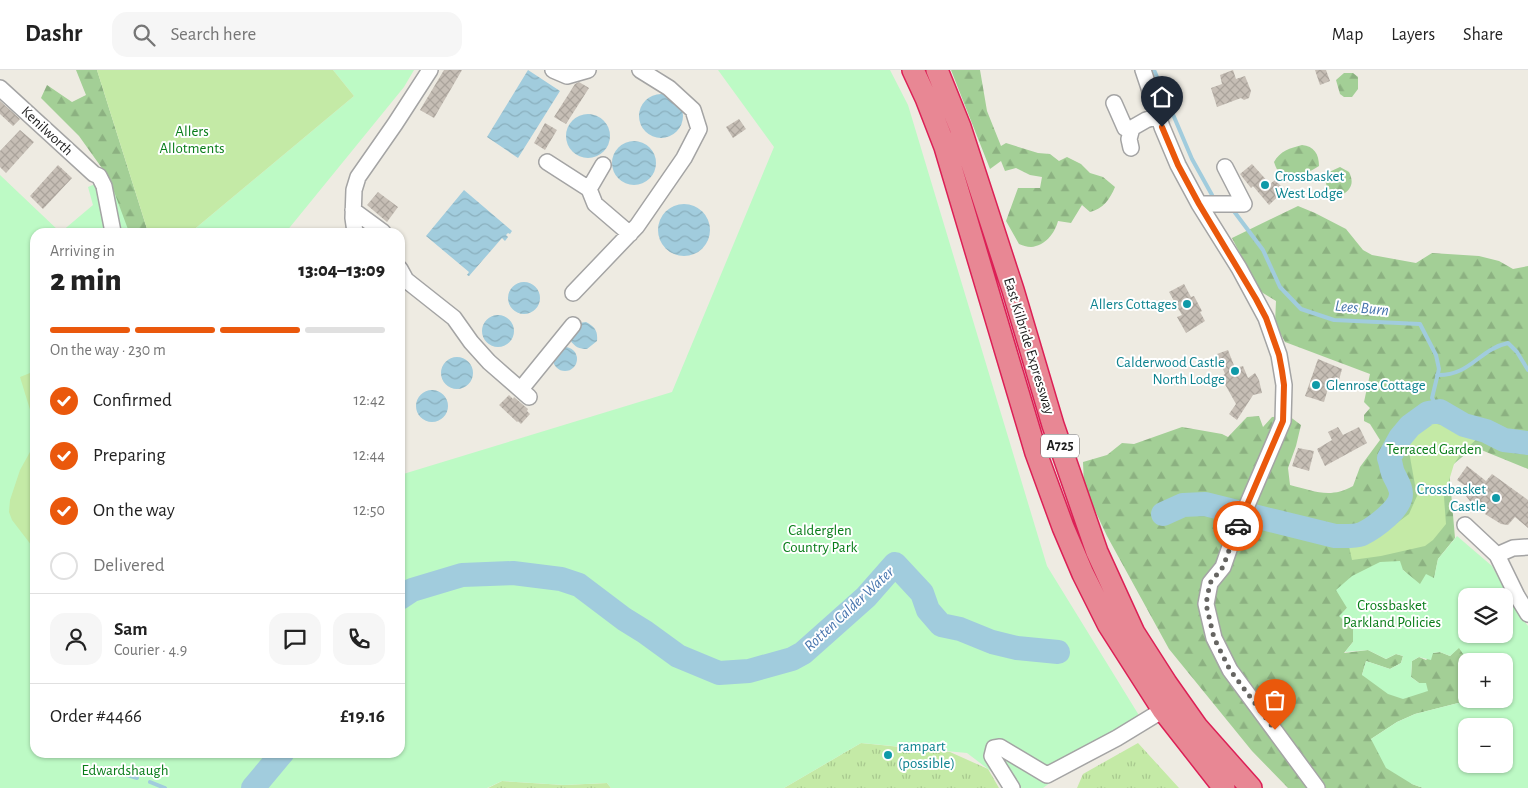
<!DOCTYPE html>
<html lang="en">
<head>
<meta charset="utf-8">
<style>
	:root { --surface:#fff; --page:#f6f6f6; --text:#222; --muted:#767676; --line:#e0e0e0; --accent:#ea580c }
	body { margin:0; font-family:"Alegreya Sans",sans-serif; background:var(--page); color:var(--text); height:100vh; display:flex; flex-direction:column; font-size:19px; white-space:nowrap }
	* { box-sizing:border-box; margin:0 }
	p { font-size:16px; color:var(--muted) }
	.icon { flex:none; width:28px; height:28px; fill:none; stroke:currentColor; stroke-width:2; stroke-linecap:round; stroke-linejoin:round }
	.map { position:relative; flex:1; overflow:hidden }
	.panel { position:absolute; left:30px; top:158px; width:375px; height:530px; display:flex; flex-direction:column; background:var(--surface); border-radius:15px; box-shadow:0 1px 4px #0004 }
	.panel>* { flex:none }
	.controls { position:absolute; left:1458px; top:518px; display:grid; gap:10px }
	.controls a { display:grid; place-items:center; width:55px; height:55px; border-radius:10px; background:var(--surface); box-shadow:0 1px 4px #0004; font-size:25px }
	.pin { position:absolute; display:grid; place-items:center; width:42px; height:42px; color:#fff; margin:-51px -21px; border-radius:50% 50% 50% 0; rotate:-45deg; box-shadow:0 0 5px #0007 }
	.pin .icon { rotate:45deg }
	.courier { position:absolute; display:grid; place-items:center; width:50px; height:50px; margin:-25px; border:4px solid #ea580c; border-radius:50%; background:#fff; color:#222; box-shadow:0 1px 6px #0007 }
	.overview em { font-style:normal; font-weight:800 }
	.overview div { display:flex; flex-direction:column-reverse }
	.overview { display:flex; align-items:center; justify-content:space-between; height:85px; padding:0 20px }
	h1 { font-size:32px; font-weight:800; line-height:38px }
	.bar { display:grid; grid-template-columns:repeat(4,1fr); gap:8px 5px; align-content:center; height:60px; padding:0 20px }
	.bar i { height:6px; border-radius:4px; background:var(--line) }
	.bar .active { background:var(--accent) }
	.bar p { grid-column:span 4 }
	.line { display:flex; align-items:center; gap:12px; padding:0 20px; border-top:1px solid var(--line) }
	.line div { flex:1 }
	.round { display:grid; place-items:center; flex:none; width:52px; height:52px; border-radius:15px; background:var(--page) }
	ol { padding:0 20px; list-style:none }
	li { display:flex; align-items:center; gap:15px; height:55px }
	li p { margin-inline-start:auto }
	li .icon { padding:5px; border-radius:50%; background:var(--accent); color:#fff; stroke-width:4 }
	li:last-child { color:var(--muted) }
	li i { width:28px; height:28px; border:2px solid var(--line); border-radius:50% }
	header { display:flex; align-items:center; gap:30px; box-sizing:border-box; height:70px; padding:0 25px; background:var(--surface); border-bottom:1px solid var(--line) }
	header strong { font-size:24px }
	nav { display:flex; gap:28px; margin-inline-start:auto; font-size:18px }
	.search { width:350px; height:45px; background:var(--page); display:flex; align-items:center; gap:12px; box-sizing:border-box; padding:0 18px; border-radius:15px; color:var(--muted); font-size:19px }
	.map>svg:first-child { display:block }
</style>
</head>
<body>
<header>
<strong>Dashr</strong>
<div class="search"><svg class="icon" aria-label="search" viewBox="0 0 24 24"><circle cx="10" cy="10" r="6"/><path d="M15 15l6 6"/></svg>Search here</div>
<nav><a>Map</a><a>Layers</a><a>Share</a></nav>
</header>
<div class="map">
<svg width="1528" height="718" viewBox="0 0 1528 718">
	<defs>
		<pattern id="grass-tufts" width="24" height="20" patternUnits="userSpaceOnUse" patternTransform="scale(1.25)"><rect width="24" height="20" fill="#c4eaa6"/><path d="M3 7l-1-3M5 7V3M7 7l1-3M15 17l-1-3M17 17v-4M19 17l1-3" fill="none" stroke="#a8c88e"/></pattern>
		<pattern id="forest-firs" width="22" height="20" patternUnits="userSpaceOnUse" patternTransform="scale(1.25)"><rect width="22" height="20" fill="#a3cf96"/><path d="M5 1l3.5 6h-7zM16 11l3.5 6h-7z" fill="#8cb181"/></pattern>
		<pattern id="water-waves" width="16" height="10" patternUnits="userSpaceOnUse" patternTransform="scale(1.25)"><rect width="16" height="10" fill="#a1ccdd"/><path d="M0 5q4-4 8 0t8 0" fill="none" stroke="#8aafbd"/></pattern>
		<pattern id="building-cross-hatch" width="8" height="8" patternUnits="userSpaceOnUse" patternTransform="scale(1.25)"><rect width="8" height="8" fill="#c6beb5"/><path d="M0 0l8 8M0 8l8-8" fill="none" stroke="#aaa39b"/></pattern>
	</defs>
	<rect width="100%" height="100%" fill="#eeebe2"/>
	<path fill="url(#grass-tufts)" d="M861,673L950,682L988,699L999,718H784Z
		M1138,673L1179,718H1077L1083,704Z
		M502,711L564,715L607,713L611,718H488Z"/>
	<path fill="url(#forest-firs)" d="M76,0H97L148,162H120L109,108L79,66L41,28L47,15L72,32L86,25Z
		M951,0H980L987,41L1001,76L1006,73L1038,83L1050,84L1059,91L1067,87L1081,94L1090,103L1103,107L1115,117C1110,129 1103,139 1090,142L1082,135L1071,153L1058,151C1055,163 1045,176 1031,177C1027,177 1022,175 1019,174L1006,151L1018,118H1040L1042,107L1030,105L1016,98L1005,101L1001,91L990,99Z
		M1344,3H1353L1358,7V19L1352,27H1344L1340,24L1336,10Z
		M1302,75C1314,76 1319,84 1319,96C1304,105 1282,119 1274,92C1280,81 1290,78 1302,75Z
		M1340,97L1349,102C1354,112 1352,119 1342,125L1327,118L1325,108L1327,103Z
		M1298,136L1315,143L1346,159L1363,180L1372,185L1416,193L1432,183L1479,186L1499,191L1513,199L1528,196V399L1474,377L1449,398L1455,468L1438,489L1434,509L1420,515L1403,500L1347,538L1340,546L1353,559V572L1344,583L1368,580L1386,589L1396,584L1403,586L1401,593L1390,599L1366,591L1362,605L1419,613L1411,607L1412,591L1419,587L1426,590L1433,583L1440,582L1450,586L1459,577L1468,591H1466V629H1474L1415,644L1397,652L1371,669L1412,714L1423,718H1288L1252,681L1169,579L1107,466L1084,417L1083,392L1107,385L1122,373L1134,374L1182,357L1222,364L1228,367L1247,347L1259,346L1263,357L1272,347L1289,346L1301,355L1296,376L1288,398L1290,415C1314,421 1330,429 1353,416L1360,397L1380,370L1370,354L1364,351V345L1370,338L1364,332L1370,304L1285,272L1275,253L1276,231L1258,220L1232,168Z"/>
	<path fill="#bdfac5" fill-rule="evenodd" d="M333,0H414L404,17L286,162H191L354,26Z
		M718,0H890L908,35L1047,496L1140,647L1043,718H1013L967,683L861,673L784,718H611L607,713L564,715L502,711L487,718H0V105L60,162H35V682H400V405L672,322L774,77Z
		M109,108L129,162H61L93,135L88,117Z
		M1457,466L1492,496L1520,546L1528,556V718H1423L1412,714L1386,698L1371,669L1397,652L1415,644L1474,629H1504V591H1468L1459,578L1450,586L1440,582L1433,583L1431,590L1419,587L1412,591L1411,607L1419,613H1426L1428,621L1403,629L1388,624L1362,605L1366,591L1390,599L1401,593L1403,586L1396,584L1386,589L1368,580L1345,582L1353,572V559L1339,546L1347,538L1336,520L1352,506L1380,492L1400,491L1403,500L1420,514L1426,504L1434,508L1438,489ZM1466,526H1504V564H1466ZM1466,656H1504V694H1466Z"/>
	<path fill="#c4eaa6" d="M97,0H333L354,26L191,162H148Z
		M35,301V480L12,450L9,442L10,430L20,400L30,382L35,356L20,307Z
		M1431,353C1448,356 1462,358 1477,369L1462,382L1454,394L1444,427L1446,454L1433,470L1425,476L1381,486L1352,490L1348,472L1365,471L1378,467L1409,444L1417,426L1408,376L1417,360Z"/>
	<path fill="url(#water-waves)" d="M528,0L560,21L518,88L487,67Z
		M639 46a22 22 0 1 1 44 0a22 22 0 1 1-44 0Z
		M566 66a22 22 0 1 1 44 0a22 22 0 1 1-44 0Z
		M612 93a22 22 0 1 1 44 0a22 22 0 1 1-44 0Z
		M464,120L512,161L510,164L508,163L506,165L508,167L505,171L502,168L469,206L467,205L469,202L426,166Z
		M658 160a26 26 0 1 1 52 0a26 26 0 1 1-52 0Z
		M508 228a16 16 0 1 1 32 0a16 16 0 1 1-32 0Z
		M482 261a16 16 0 1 1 32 0a16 16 0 1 1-32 0Z
		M586,252C595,257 598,261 597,271L587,279C579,279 575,277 570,270L579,253Z
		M553 289a12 12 0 1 1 24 0a12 12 0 1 1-24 0Z
		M441 303a16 16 0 1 1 32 0a16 16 0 1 1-32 0Z
		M416 336a16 16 0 1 1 32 0a16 16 0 1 1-32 0Z"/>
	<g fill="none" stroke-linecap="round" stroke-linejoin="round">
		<path stroke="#a1ccdd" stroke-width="4" d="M1154,0L1192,89L1212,125
			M1233,140L1263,180L1280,217L1301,239L1334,250L1420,254L1436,285L1439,299L1432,328L1440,341
			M1437,305C1471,306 1479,279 1508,273L1517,282L1528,300
			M105,698L137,708
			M150,712L165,718"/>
		<path stroke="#a1ccdd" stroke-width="24" d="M1163,444L1183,435L1205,434L1335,466C1344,466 1353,467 1362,464C1374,458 1401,439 1401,424C1401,416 1396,410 1393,403C1391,398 1391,393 1389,388L1400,368L1410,356L1428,343L1440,341L1464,355L1486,361L1504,370L1528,373
			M400,528L412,520L462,505L513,503L561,509L579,515L624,549L645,562L678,586L719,603L749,601L792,589L803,583L866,527L895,494L922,523L928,540L941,555L960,559L992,572L1017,578L1058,582
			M253,718L283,682"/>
	</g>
	<path fill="url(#building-cross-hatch)" d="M444,0H462L434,48L420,40Z
		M1233,0L1236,9L1245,6L1251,21L1249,28L1244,30L1241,28L1217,37L1211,18L1222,14L1220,5Z
		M1315,0H1326L1330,11L1320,15Z
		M579,12L589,18L566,54L554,47L575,14Z
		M0,31L20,49L13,56L0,44Z
		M739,49L746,59L733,68L726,57Z
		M545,53L557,60L545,80L534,73Z
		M20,60L34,72L6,103L0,97V81Z
		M1252,94L1270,114L1275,110L1285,120L1269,135L1253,116L1251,118L1240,104Z
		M58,95L72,108L43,139L30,126Z
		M378,122L398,137L387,152L367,135Z
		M1184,214L1191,227L1194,226L1202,241L1200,242L1205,251L1186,263L1177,247L1182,245L1169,222Z
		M1228,280L1235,298L1243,296L1248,308L1255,303L1259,310L1262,323L1253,325L1237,350L1229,344L1236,334L1222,309V306L1225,304L1217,284Z
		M1318,289L1342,299L1339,310L1331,308L1324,332L1305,326Z
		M509,325L513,329L514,327L528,339L527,341L530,344L521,354L518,351L517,352L499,335Z
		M1338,357L1343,365L1359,357L1367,373L1325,396L1317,379L1332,370L1328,362Z
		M1298,378L1314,381L1309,401L1292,396Z
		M1467,396L1486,411L1492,404L1528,430V458L1515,447L1508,455L1501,454L1485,444L1489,439L1473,435L1466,426L1470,419L1457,410Z"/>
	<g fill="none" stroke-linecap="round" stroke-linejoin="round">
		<defs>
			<path id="minor" d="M553,0L567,6L588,0
				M1143,0L1162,57L1178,95L1199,134L1239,198L1266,248L1279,285L1284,315L1283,351L1233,468L1223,497L1210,513L1206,534L1214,568L1230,600L1317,718
				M0,18L94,104L99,106L104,116L113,162
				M1114,33L1125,58H1132
				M1131,78L1129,69L1132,58L1146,50L1158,46
				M547,92L589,119L595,134L630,164
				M589,119L603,95
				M1199,134H1244L1225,97
				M353,140L383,162
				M355,162L353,148L354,120L358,107L395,54L430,0
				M400,199L406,210L454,248L471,272L489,292L529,327
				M573,223L637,156L684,88L699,59L693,40L669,18L640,0
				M521,319L573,255
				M1465,455L1497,485L1517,526L1528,544
				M1497,485L1513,478L1528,477
				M1012,718L992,686L994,678L1000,677L1047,705L1117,668L1163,640"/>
			<path id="highway" d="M913,0L926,28L945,77L1036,383L1063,457L1083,504L1108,554L1163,640L1224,718
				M937,0L960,57L1013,220L1053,355L1097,482L1134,563L1166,613L1197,657L1251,718"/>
		</defs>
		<use href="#minor" stroke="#a4a4a4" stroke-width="18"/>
		<use href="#highway" stroke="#dc2056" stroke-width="24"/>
		<use href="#minor" stroke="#fff" stroke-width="15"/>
		<use href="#highway" stroke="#e88794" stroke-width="21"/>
	</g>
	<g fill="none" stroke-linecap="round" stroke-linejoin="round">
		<path stroke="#666562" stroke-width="5" stroke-dasharray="0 9" d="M1238,456L1223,497L1210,513L1206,534L1214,568L1230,600L1275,660"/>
		<path stroke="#ea580c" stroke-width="6" d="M1162,57L1178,95L1199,134L1256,229L1266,248L1279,285L1282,301L1284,315L1283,351L1238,456"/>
	</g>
	<g fill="#0f9aa8" stroke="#fff" stroke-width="2">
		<circle cx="1265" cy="115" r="5"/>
		<circle cx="1187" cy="234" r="5"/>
		<circle cx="1235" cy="301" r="5"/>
		<circle cx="1316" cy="315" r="5"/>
		<circle cx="1496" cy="428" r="5"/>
		<circle cx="888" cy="685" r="5"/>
	</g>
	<g text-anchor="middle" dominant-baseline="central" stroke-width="4" stroke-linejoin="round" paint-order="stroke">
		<rect fill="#fff" stroke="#616161" stroke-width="1" x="1041" y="364.5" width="38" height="23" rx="4"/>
		<g font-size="14" font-weight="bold" fill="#1d1d1d">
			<text x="1060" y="376">A725</text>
		</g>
		<g font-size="15" fill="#1d1d1d" stroke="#fff">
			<text transform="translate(47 61) rotate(43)">Kenilworth</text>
			<text transform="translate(1029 276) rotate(73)">East Kilbride Expressway</text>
		</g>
		<g font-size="15" fill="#097d19" stroke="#fff">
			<text x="192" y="61">Allers<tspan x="192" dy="17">Allotments</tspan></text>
			<text x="1434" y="379">Terraced Garden</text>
			<text x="820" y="460">Calderglen<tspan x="820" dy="17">Country Park</tspan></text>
			<text x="1392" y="535">Crossbasket<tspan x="1392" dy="17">Parkland Policies</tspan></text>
			<text x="125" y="700">Edwardshaugh</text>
		</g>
		<g font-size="15" fill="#0d838f" stroke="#fff" text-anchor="start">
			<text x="1275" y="106">Crossbasket<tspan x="1275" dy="17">West Lodge</tspan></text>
			<text x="1177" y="234" text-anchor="end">Allers Cottages</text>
			<text x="1225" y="292" text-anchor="end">Calderwood Castle<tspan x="1225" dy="17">North Lodge</tspan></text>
			<text x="1326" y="315">Glenrose Cottage</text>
			<text x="1486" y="419" text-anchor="end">Crossbasket<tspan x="1486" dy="17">Castle</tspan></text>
			<text x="898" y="676">rampart<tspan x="898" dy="17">(possible)</tspan></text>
		</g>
		<g font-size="16" font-style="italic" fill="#4775ae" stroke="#fff">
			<text transform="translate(1362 238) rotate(5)">Lees Burn</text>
			<text transform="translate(849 539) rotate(-43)">Rotten Calder Water</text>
		</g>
	</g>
</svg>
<div class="controls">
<a><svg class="icon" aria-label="layers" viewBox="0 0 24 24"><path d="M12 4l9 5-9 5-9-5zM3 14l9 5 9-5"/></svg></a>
<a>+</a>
<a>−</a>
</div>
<div class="pin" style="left:1275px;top:660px;background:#ea580c"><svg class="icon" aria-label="bag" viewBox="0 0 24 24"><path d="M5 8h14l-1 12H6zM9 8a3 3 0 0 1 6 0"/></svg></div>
<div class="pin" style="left:1162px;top:57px;background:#1f2937"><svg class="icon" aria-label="home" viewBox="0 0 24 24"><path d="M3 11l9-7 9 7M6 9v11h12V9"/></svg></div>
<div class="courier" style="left:1238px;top:456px"><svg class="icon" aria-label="car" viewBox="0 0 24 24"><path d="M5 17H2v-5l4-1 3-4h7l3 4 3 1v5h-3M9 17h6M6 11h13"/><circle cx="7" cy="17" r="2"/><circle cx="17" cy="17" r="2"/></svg></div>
<section class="panel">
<div class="overview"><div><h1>2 min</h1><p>Arriving in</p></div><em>13:04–13:09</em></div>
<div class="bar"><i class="active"></i><i class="active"></i><i class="active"></i><i></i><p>On the way · 230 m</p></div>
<ol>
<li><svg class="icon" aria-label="check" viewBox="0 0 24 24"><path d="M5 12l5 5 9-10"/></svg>Confirmed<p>12:42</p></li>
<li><svg class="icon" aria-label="check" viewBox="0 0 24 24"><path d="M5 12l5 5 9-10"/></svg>Preparing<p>12:44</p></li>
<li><svg class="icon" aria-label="check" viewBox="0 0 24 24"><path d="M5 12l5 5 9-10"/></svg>On the way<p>12:50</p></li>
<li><i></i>Delivered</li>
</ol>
<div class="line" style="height:90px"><a class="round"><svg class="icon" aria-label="person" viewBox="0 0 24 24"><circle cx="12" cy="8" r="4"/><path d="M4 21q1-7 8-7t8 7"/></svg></a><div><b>Sam</b><p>Courier · 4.9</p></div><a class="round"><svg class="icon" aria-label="chat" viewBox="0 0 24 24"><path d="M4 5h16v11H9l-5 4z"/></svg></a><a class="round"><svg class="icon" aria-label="phone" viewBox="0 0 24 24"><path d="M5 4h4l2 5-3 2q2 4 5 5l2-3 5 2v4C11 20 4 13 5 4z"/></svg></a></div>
<div class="line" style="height:65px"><div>Order #4466</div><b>£19.16</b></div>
</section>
</div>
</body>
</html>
